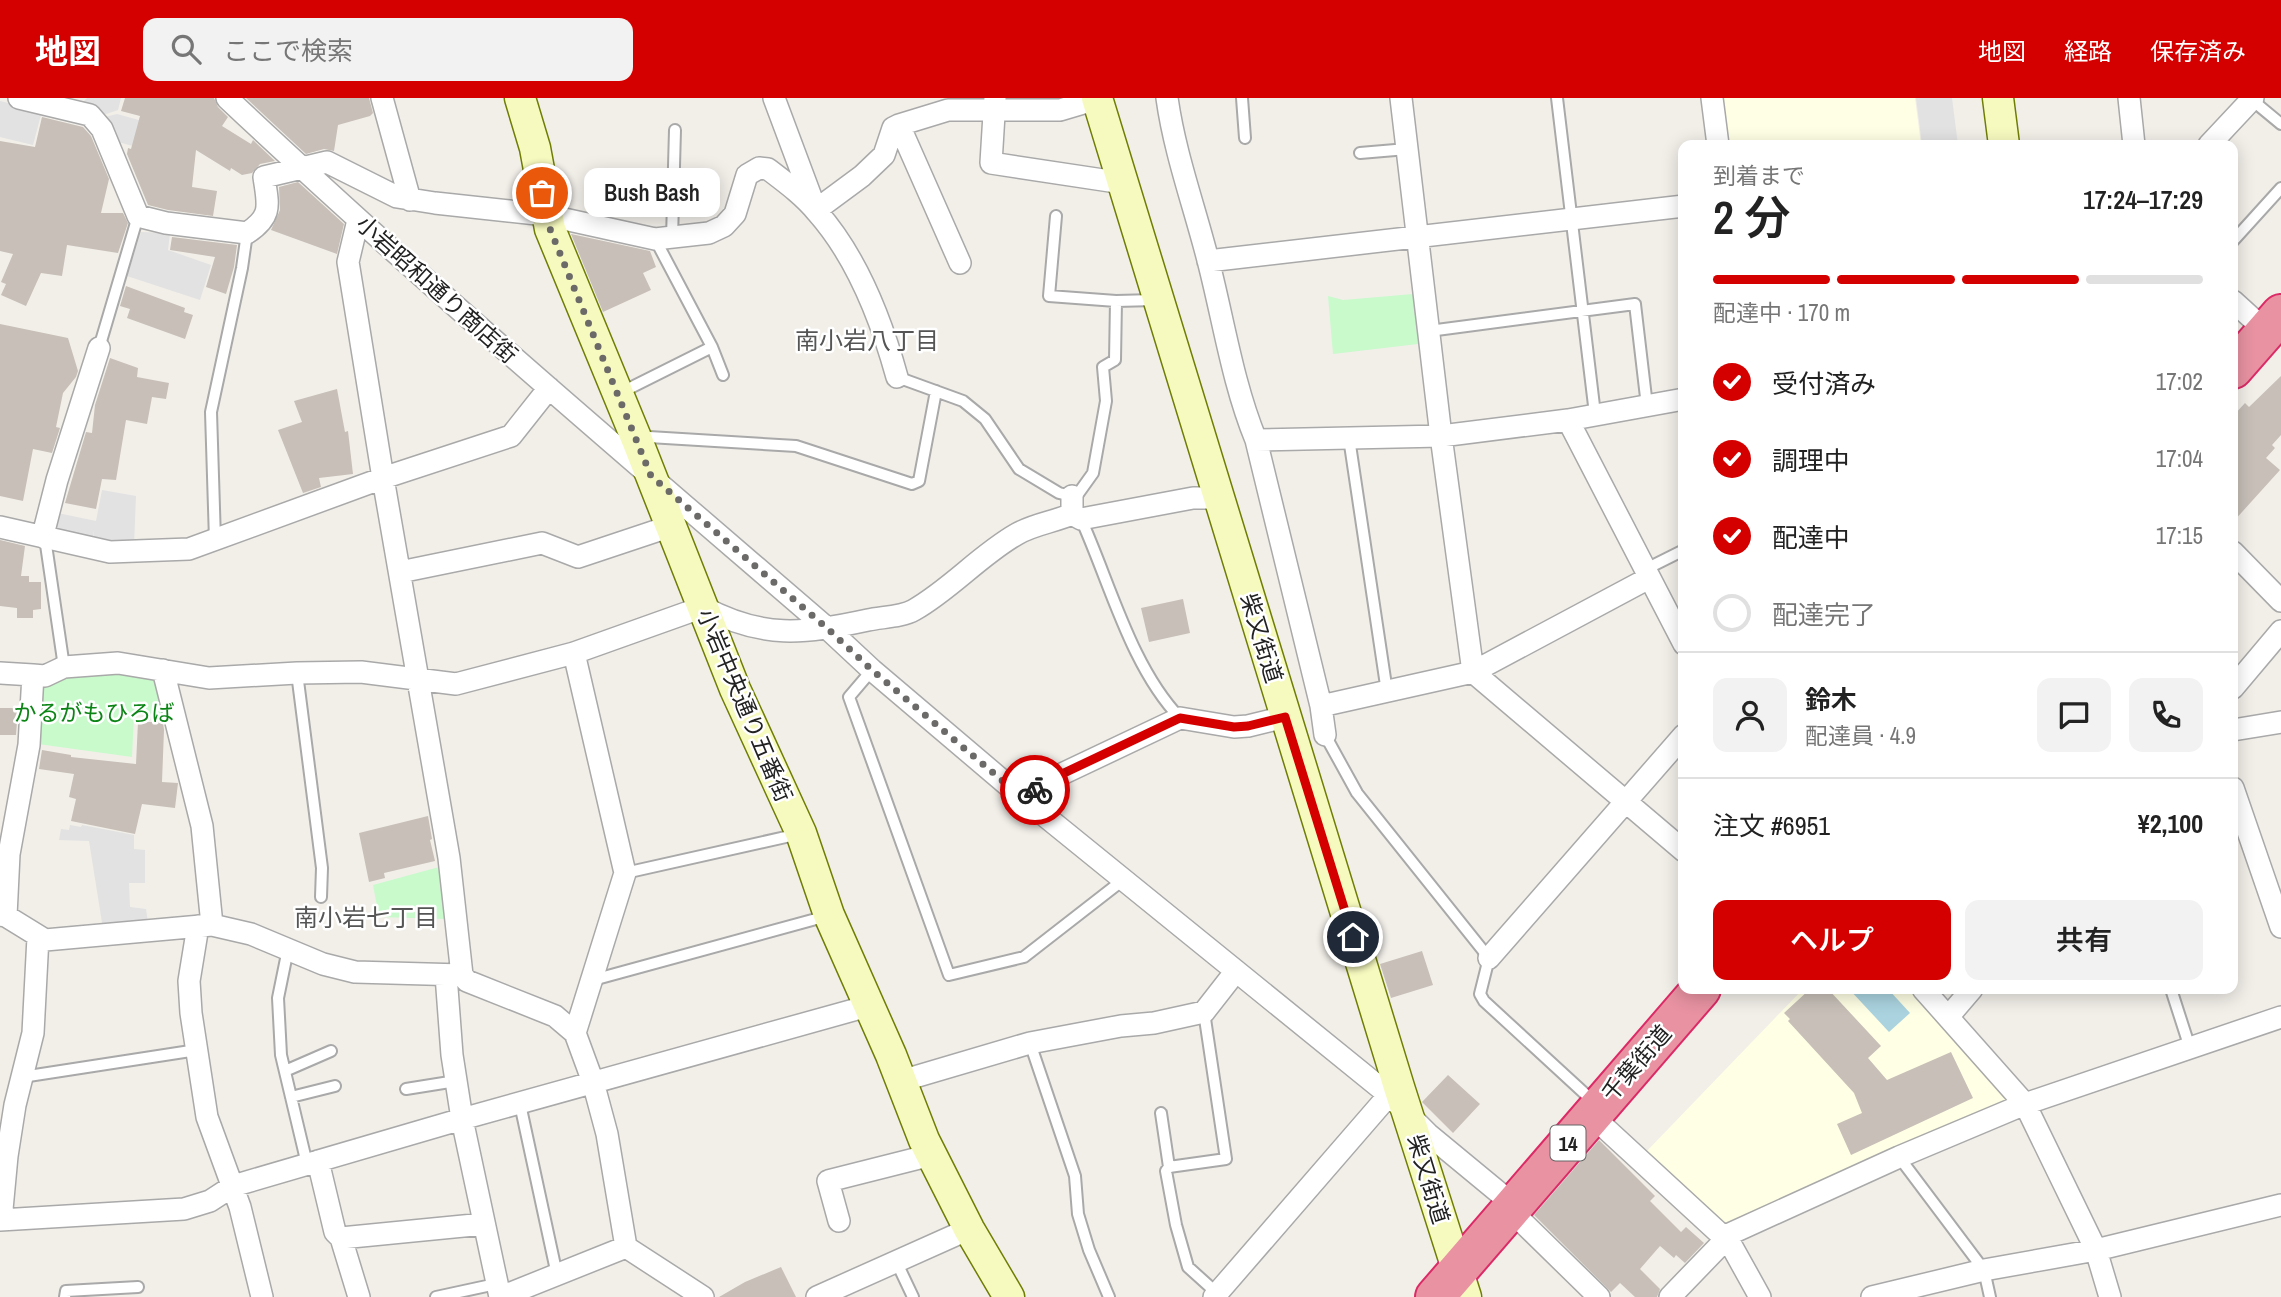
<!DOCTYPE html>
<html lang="ja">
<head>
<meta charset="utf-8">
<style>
	:root { --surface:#fff; --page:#f2f2f2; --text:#222; --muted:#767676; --line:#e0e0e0; --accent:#d40000 }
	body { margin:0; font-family:"Archivo Narrow","Noto Sans JP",sans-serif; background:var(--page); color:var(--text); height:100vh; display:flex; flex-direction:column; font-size:26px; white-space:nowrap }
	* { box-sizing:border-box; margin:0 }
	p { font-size:23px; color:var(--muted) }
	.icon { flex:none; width:38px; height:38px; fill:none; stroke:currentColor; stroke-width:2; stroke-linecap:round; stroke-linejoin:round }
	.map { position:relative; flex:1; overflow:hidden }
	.panel { position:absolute; left:1678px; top:42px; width:560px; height:854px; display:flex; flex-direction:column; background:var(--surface); border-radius:14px; box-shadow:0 4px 18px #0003 }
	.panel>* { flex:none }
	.pin { position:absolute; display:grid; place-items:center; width:60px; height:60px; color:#fff; margin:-30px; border:4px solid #fff; border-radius:50%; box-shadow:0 2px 7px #0007 }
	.courier { position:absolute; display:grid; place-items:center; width:70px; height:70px; margin:-35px; border:5px solid #d40000; border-radius:50%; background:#fff; color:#222; box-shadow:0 2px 9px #0007 }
	.bubble { position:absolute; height:49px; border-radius:14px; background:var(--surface); box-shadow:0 4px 18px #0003; font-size:23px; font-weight:600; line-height:49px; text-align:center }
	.summary em { font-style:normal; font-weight:600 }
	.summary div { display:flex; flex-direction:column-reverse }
	.summary { display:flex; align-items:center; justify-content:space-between; height:119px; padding:0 35px }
	h1 { font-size:46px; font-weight:600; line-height:52px }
	.bar { display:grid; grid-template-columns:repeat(4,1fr); gap:10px 7px; align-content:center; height:84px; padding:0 35px }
	.bar i { height:9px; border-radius:5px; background:var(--line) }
	.bar .on { background:var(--accent) }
	.bar p { grid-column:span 4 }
	.line { display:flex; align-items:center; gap:18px; padding:0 35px; border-top:2px solid var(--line) }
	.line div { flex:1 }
	.round { display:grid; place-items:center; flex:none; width:74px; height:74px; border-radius:14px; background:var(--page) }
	ol { padding:0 35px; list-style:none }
	li { display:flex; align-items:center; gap:21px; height:77px }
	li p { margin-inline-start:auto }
	li .icon { padding:7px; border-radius:50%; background:var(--accent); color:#fff; stroke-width:4 }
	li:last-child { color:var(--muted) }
	li i { width:38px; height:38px; border:4px solid var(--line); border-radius:50% }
	.cta { display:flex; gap:14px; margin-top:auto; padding:14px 35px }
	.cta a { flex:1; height:80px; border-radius:14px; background:var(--accent); color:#fff; font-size:28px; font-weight:600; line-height:80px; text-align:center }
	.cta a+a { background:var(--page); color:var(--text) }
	header { display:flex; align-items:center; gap:42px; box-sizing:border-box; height:98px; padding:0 35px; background:var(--accent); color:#fff }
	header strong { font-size:33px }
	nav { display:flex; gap:38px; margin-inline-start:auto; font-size:24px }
	.search { width:490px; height:63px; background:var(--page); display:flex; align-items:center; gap:18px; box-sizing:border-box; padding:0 24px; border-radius:14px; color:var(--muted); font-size:26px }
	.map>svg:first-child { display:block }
</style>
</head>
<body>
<header>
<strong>地図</strong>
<div class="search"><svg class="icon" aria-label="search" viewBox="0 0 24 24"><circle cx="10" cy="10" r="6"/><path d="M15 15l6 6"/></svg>ここで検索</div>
<nav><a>地図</a><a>経路</a><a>保存済み</a></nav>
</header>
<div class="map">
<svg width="2281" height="1199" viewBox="0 0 2281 1199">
	<rect width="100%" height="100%" fill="#f2efe9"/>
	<path fill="#ffffe5" d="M1722,0H1915L1921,47H1727Z
		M1803,891H1912L2007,995L2006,1003L1727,1127L1718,1124L1645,1055Z"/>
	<path fill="#c8facc" d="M1413,196L1418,246L1333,256L1328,198L1343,202Z
		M119,575L158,583L165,617L134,616L132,659L38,646L43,591C62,571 94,576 119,575Z
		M439,769L446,821L379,819L373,787Z"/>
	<path fill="#e2e2e2" d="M87,0H121L118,12L100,18L80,7Z
		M1916,0H1952L1958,47H1922Z
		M0,3L42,13L33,47L0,39Z
		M117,16L164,29L157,55L115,43L105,19Z
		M141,134L170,135L168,152L211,167L200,202L127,178Z
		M102,392L136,398L134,447L93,444L94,432L92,444L54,435L53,414L96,423Z
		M70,727L81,729L82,727L134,737V751L145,752V785H129L130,809L146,811L148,825L103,831L89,743L59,742L61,731L69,732Z"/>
	<path fill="#aad3df" d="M1849,891H1888L1910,915L1889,934Z"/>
	<path fill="#c7bfb8" d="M125,0H214L218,9L228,19L222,28L251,46L253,42L275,63L260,66L252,75L242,77L231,70L230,73L196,52L192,89L217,93L213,118L168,112L148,107L127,56L128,50L131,51L140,18L121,13Z
		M246,0H369L373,15L370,18L338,27L334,53L324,51L306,56Z
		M42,19L83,29L91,38L109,81L101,115H123L128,125L118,155L67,147L62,178L41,175L26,208L1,197L6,186L1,184L13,156L0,153V43L35,49Z
		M298,84L344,126L337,156L271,132L280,112L279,89Z
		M571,136L650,153L656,169L643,175L651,192L603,214Z
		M172,139L237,147L234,169L226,196L206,189L215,159L170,152Z
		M126,188L185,210L184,214L193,217L185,241L127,220L130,211L120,208Z
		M0,226L68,240L78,273L76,279L63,295L56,329L60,330L52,355L33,351L23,403L0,398Z
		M110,260L138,270L137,279L169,285L166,301L152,299L147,326L126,322L116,382L102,381L96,411L65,405L86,334L92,335L95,307Z
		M2281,278V337L2272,347L2275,350L2266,360L2280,372L2233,424V318L2245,305L2249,309Z
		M337,291L345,334L348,333L353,376L319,380L321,389L303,395L278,332L302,324L294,303Z
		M0,442L25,448L21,478H29V484H41V511L33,512V520H17V510L0,508Z
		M1183,501L1190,535L1149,544L1141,510Z
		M0,610H18L16,637H0Z
		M138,624H163L164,632L162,684L178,685L175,710L142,706L135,736L71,723L76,701L69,699L74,676L39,671L42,652L71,657V659L136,666Z
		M428,718L432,741L430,742L435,763L384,775L385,780L369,784L359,735Z
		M1422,853L1433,887L1391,900L1380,866Z
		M1810,891H1828L1881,948L1868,960L1887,982L1951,954L1973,1000L1851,1057L1837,1026L1862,1015L1854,995L1788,923L1790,921L1784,915Z
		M1448,977L1480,1006L1453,1035L1422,1004Z
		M1599,1042L1655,1098L1650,1103L1681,1134L1686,1129L1704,1145L1685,1165L1676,1157L1674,1160L1660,1148L1640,1171L1660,1191L1657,1199H1635L1620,1185L1611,1194L1534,1117Z
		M781,1169L796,1199H719L745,1184Z"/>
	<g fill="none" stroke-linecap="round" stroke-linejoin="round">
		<defs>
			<path id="lane" d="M1242,0L1245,40
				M1557,0L1595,316
				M2252,2L2281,26
				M1360,55L1407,51
				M1056,118L1049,198L1116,203
				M672,140L675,32
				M2233,143L2281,90
				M1429,233L1635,206L1647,308
				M712,249L723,277
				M99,250L138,118
				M897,279L963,303L985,321L1019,371L1059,395L1072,398L1078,396L1093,375L1106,303L1103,269L1115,262L1116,203L1155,202
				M620,295L712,249L655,141
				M1349,340L1387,594
				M639,341L649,339L796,348L912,386L919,383L936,293
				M1081,421C1110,485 1131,569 1180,620
				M45,440L64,569
				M215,442L211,314L242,170L247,135
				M1644,472L1684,452
				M872,572L849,599L949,877L1024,859L1123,782
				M297,575L322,770L321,799
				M1325,637L1357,695L1489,860L1480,896L1484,903L1595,1005
				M625,775L799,736
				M288,851L278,900L281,957L307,1066
				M593,882L827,818
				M2171,891L2190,950
				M1030,945L1075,1078L1078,1116L1089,1152L1109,1199
				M285,973L331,953
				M22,979L197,952
				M406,991L456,983
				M291,999L335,988
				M520,1006L557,1177
				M1161,1015L1169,1069L1166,1073L1176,1127L1188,1169L1219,1197
				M1899,1059L1984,1172L1990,1199
				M1169,1069L1226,1061L1204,914
				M896,1163L913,1199
				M65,1199L66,1193L138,1189
				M436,1199L496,1186"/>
			<path id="street" d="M19,0L90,17L102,31L138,118L166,125L247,135C273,118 268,107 264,79L327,64L397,99L435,105L546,117L655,141L709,135L724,128L735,116L747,77L759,70L768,71C785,84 803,97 817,114C857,159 881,221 897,279
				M227,0C421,183 625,356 828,531L872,572L1024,701L1389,997L1428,1036L1514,1107
				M382,0L410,102
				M774,0L814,107
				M995,0L991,65L1123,85
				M1167,0C1175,57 1195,110 1209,166C1224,225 1233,286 1256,342L1321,608L1325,637
				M1401,0L1441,338L1473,574L1684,753
				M1712,0L1718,47
				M2129,0L2134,47
				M899,27L960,165
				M2209,47L2253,0
				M816,112L862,78L884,57L893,30L899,27L948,12H1060L1097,1
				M358,122L348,164L383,380L449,760L462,877
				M1208,163L1684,108
				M2233,203L2266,233
				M1568,322L1684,546
				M1256,342L1441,338L1568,322L1684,301
				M1072,416L1081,421L1193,400H1219
				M0,429L110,454L189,451L383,380L511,338L549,290
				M45,440L44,433L57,382L99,250
				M2233,454L2281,503
				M400,474L542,445L578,459L671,428
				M574,555L625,775L575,935
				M163,572L202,728L212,827
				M0,575L33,577L29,647L9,756L6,818
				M33,577L45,578L64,569L118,565L209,580L297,575L361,574L456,586L574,555L703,509C763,541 803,536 868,522C882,519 902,519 914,512C951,491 980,457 1017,436C1034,426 1054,424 1072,416V398
				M2233,590L2281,533
				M1321,608L1473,574L1649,480
				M2233,632L2281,624
				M2233,690L2281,829
				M1024,701L1043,685L1180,620L1234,629L1248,628L1285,619
				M0,817L6,818L45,842L212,827L251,836L323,866L355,874L462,877L467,883L555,918L575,935L593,984L607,1036L626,1149L703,1199
				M198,828L189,883L191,915L207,1019L240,1109L262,1199
				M1489,860L1684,637
				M446,877L452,957L462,1021L500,1199
				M1923,891L2025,1006L2096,1152L2110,1199
				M1948,919L1972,891
				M901,983L1030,945L1121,928L1154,925L1204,914L1236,873
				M1591,1017L1730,1145L1760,1199
				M318,1063L335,1134L341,1140L484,1126
				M1510,1112L1599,1199
				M0,1122L184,1111L210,1103L233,1088L462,1021L868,908
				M1,1122L7,1058L15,1007L33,935L38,839
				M839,1123L828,1083L931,1057
				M1723,1139L1899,1059L2025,1006L2281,919
				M341,1140L359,1199
				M501,1199L626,1149
				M817,1199L969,1131
				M1214,1199L1389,997
				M1670,1199L1726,1141
				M1872,1199L1984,1172L2096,1152L2281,1107"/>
			<path id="secondary" d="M520,0L535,50L550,131L637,342L735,591L801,735L829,817L891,957L924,1042L969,1131L1009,1199
				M1097,0L1399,989L1466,1199
				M1998,0L2004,47"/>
			<path id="highway" d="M2233,271L2281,216
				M1435,1199L1701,891"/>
		</defs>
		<use href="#lane" stroke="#a9a9a9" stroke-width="14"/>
		<use href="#street" stroke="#a9a9a9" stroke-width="24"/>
		<use href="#secondary" stroke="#707d05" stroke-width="33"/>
		<use href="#highway" stroke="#dc2a67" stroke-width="42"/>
		<use href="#lane" stroke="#fff" stroke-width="10"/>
		<use href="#street" stroke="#fff" stroke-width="21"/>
		<use href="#secondary" stroke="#f7fabf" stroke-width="30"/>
		<use href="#highway" stroke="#e892a2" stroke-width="38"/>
	</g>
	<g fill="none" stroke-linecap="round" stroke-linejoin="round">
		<path stroke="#6b6a68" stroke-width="7" stroke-dasharray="0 12.6" d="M542,95L550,131L651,378L828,531L872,572L1024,701L1035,692"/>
		<path stroke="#d40000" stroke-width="9" d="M1035,692L1043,685L1180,620L1234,629L1248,628L1285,619L1353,839"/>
	</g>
	<g text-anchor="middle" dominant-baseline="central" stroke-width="5" stroke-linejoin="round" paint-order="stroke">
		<rect fill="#fff" stroke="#646464" stroke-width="2" x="1550.5" y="1027.5" width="35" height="35" rx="5"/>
		<g font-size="21" font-weight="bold" fill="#222">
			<text x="1568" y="1045">14</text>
		</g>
		<g font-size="23" fill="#222" stroke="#fff">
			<text transform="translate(437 191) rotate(42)">小岩昭和通り商店街</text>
			<text transform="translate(1262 540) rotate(73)">柴又街道</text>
			<text transform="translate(745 607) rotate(67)">小岩中央通り五番街</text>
			<text transform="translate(1636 965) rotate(-49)">千葉街道</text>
			<text transform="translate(1429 1081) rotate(73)">柴又街道</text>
		</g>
		<g font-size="23" fill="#0c8416" stroke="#fff">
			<text x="94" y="614">かるがもひろば</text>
		</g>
		<g font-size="24" fill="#555" stroke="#fff">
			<text x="867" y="242">南小岩八丁目</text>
			<text x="366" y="819">南小岩七丁目</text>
		</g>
	</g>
</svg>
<div class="pin" style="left:542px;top:95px;background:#ea580c"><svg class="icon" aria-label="bag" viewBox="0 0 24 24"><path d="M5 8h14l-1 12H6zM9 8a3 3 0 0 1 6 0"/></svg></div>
<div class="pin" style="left:1353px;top:839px;background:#1f2937"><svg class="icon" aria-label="home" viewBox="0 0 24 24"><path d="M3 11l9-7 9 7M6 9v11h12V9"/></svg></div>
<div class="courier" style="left:1035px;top:692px"><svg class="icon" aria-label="bike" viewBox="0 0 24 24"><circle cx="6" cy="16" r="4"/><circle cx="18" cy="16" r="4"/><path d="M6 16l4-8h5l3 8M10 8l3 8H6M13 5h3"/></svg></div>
<div class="bubble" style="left:584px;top:70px;width:136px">Bush Bash</div>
<section class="panel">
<div class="summary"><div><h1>2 分</h1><p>到着まで</p></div><em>17:24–17:29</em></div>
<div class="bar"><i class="on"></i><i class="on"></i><i class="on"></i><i></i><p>配達中 · 170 m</p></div>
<ol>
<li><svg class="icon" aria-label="check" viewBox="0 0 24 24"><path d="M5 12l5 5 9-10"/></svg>受付済み<p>17:02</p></li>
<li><svg class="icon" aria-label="check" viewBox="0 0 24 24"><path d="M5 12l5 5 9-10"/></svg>調理中<p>17:04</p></li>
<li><svg class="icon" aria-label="check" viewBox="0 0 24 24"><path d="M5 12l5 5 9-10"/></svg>配達中<p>17:15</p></li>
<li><i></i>配達完了</li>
</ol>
<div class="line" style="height:126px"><a class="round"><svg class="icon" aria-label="person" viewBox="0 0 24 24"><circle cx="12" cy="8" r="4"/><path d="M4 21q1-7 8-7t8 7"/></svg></a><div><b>鈴木</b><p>配達員 · 4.9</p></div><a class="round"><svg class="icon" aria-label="chat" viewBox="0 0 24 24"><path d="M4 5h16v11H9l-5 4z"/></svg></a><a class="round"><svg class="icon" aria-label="phone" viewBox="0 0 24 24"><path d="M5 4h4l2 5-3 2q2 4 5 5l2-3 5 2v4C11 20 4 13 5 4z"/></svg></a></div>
<div class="line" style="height:91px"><div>注文 #6951</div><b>¥2,100</b></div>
<div class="cta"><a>ヘルプ</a><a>共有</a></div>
</section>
</div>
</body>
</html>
